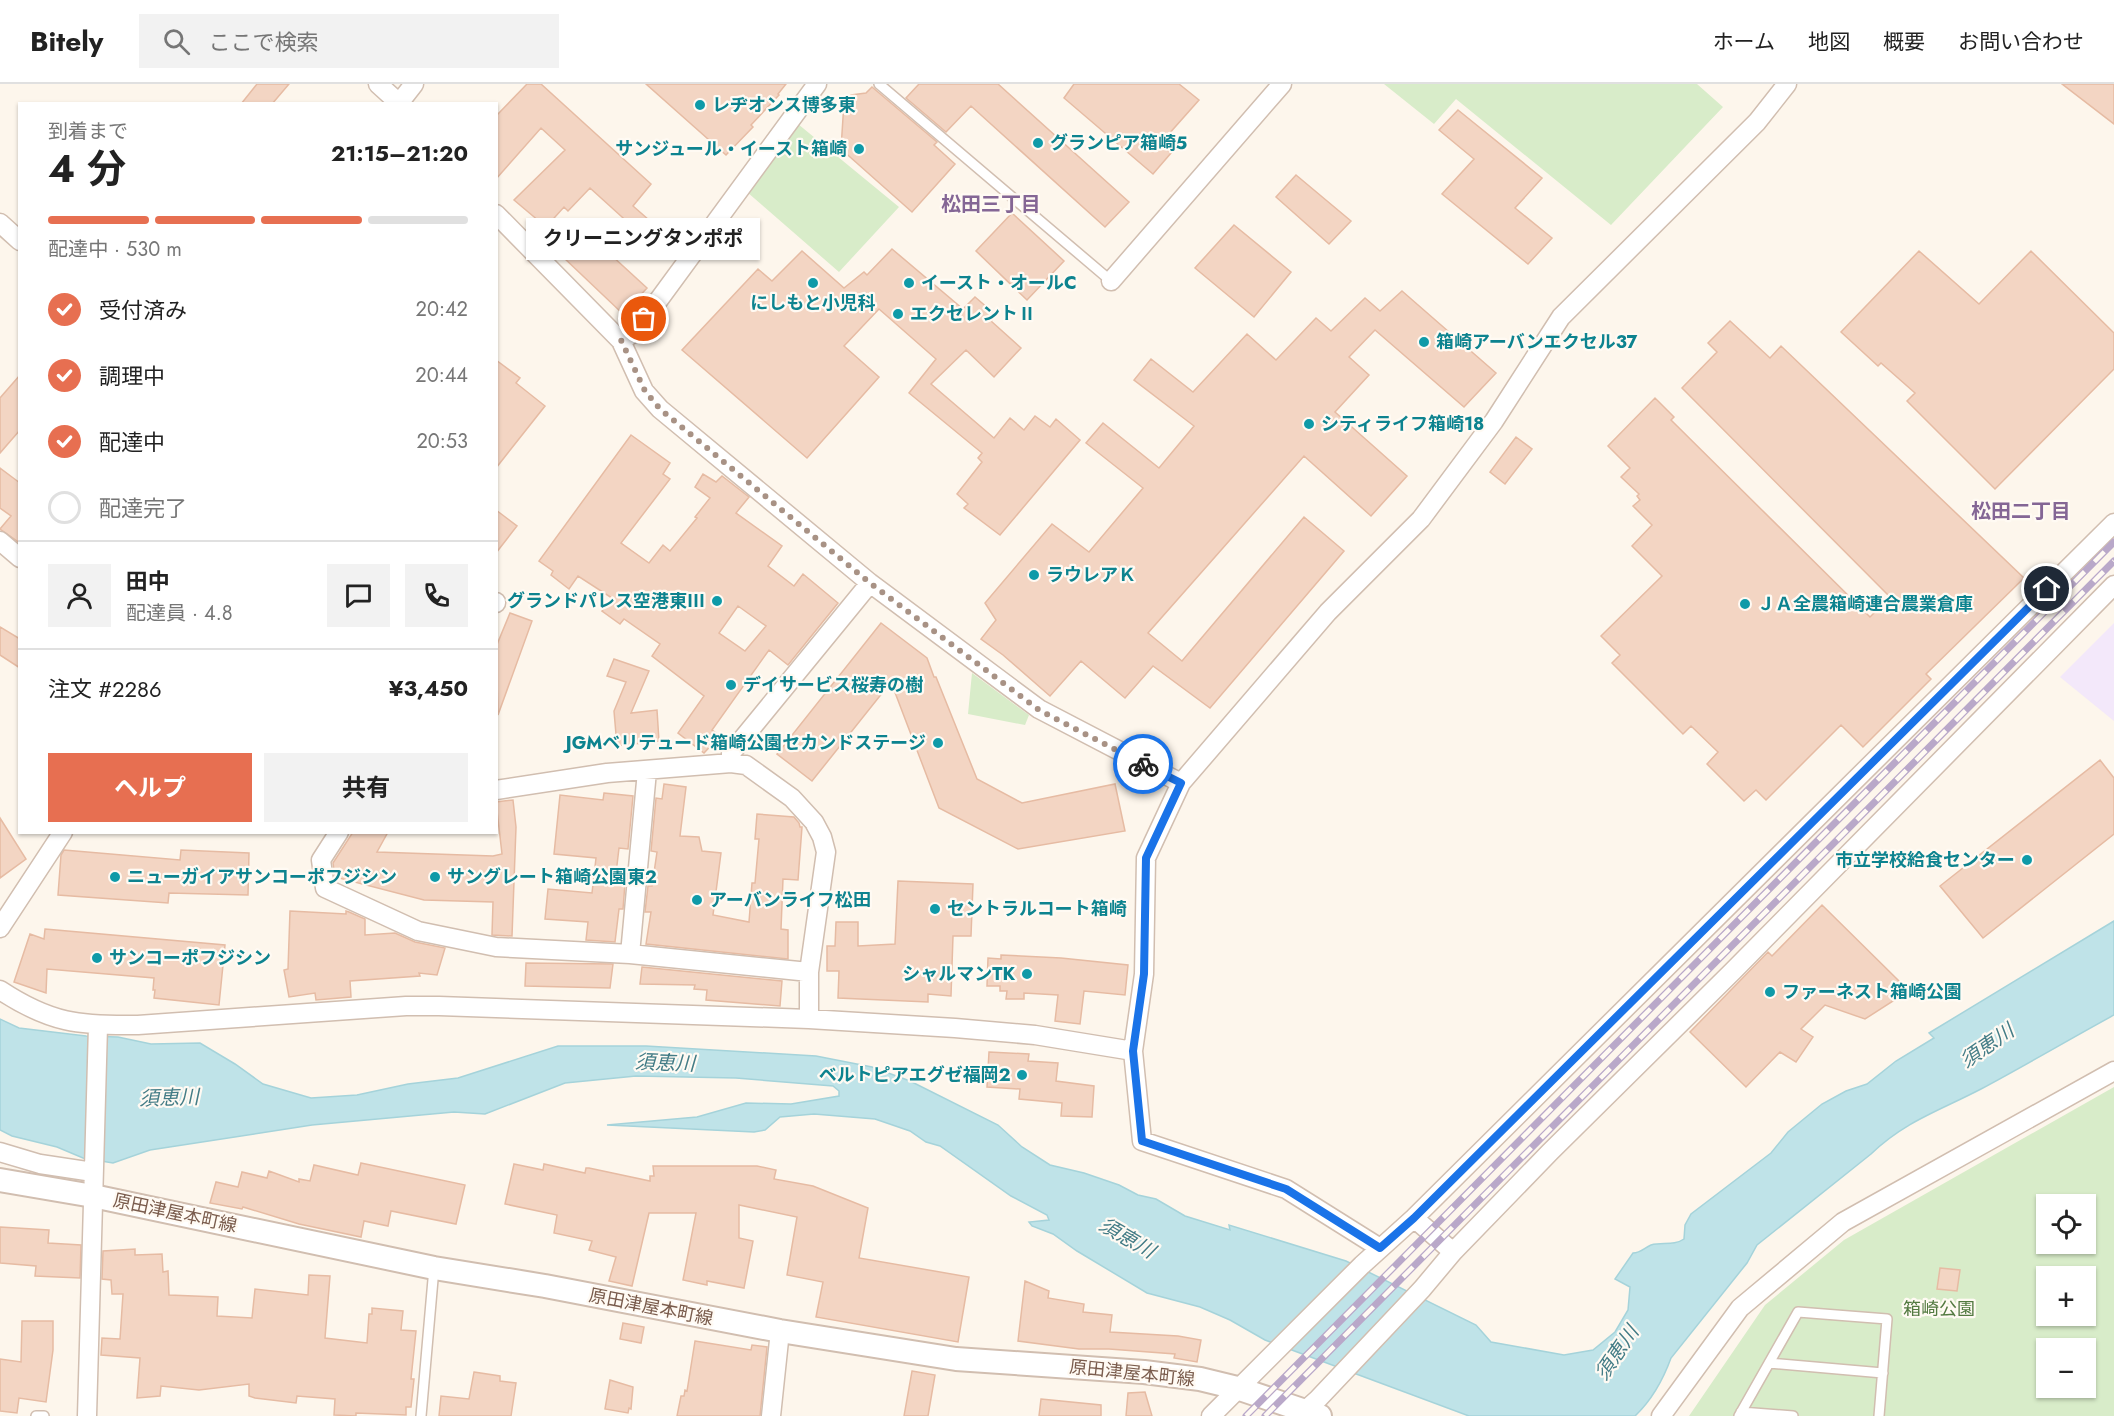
<!DOCTYPE html>
<html lang="ja">
<head>
<meta charset="utf-8">
<style>
	:root { --surface:#fff; --page:#f2f2f2; --text:#222; --muted:#767676; --line:#e0e0e0; --accent:#e76f51 }
	body { margin:0; font-family:Jost,"Noto Sans JP",sans-serif; background:var(--page); color:var(--text); height:100vh; display:flex; flex-direction:column; font-size:22px; white-space:nowrap }
	* { box-sizing:border-box; margin:0 }
	p { font-size:20px; color:var(--muted) }
	.icon { flex:none; width:33px; height:33px; fill:none; stroke:currentColor; stroke-width:2; stroke-linecap:round; stroke-linejoin:round }
	.map { position:relative; flex:1; overflow:hidden }
	.details { position:absolute; left:18px; top:18px; width:480px; height:732px; display:flex; flex-direction:column; background:var(--surface); border-radius:0px; box-shadow:0 2px 4px #0004 }
	.details>* { flex:none }
	.tools { position:absolute; left:2036px; top:1110px; display:grid; gap:12px }
	.tools a { display:grid; place-items:center; width:60px; height:60px; border-radius:0px; background:var(--surface); box-shadow:0 2px 4px #0004; font-size:30px }
	.pin { position:absolute; display:grid; place-items:center; width:51px; height:51px; color:#fff; margin:-26px; border:3px solid #fff; border-radius:50%; box-shadow:0 2px 6px #0007 }
	.courier { position:absolute; display:grid; place-items:center; width:60px; height:60px; margin:-30px; border:4px solid #1a73e8; border-radius:50%; background:#fff; color:#222; box-shadow:0 2px 8px #0007 }
	.bubble { position:absolute; height:42px; border-radius:0px; background:var(--surface); box-shadow:0 2px 4px #0004; font-size:20px; font-weight:700; line-height:42px; text-align:center }
	.summary em { font-style:normal; font-weight:700 }
	.summary div { display:flex; flex-direction:column-reverse }
	.summary { display:flex; align-items:center; justify-content:space-between; height:102px; padding:0 30px }
	h1 { font-size:39px; font-weight:700; line-height:45px }
	.bar { display:grid; grid-template-columns:repeat(4,1fr); gap:9px 6px; align-content:center; height:72px; padding:0 30px }
	.bar i { height:8px; border-radius:4px; background:var(--line) }
	.bar .current { background:var(--accent) }
	.bar p { grid-column:span 4 }
	.line { display:flex; align-items:center; gap:15px; padding:0 30px; border-top:2px solid var(--line) }
	.line div { flex:1 }
	.round { display:grid; place-items:center; flex:none; width:63px; height:63px; border-radius:0px; background:var(--page) }
	ol { padding:0 30px; list-style:none }
	li { display:flex; align-items:center; gap:18px; height:66px }
	li p { margin-inline-start:auto }
	li .icon { padding:6px; border-radius:50%; background:var(--accent); color:#fff; stroke-width:4 }
	li:last-child { color:var(--muted) }
	li i { width:33px; height:33px; border:3px solid var(--line); border-radius:50% }
	.cta { display:flex; gap:12px; margin-top:auto; padding:12px 30px }
	.cta a { flex:1; height:69px; border-radius:0px; background:var(--accent); color:#fff; font-size:24px; font-weight:700; line-height:69px; text-align:center }
	.cta a+a { background:var(--page); color:var(--text) }
	header { display:flex; align-items:center; gap:36px; box-sizing:border-box; height:84px; padding:0 30px; background:var(--surface); border-bottom:2px solid var(--line) }
	header strong { font-size:28px }
	nav { display:flex; gap:33px; margin-inline-start:auto; font-size:21px }
	.search { width:420px; height:54px; background:var(--page); display:flex; align-items:center; gap:15px; box-sizing:border-box; padding:0 21px; border-radius:0px; color:var(--muted); font-size:22px }
	.map>svg:first-child { display:block }
</style>
</head>
<body>
<header>
<strong>Bitely</strong>
<div class="search"><svg class="icon" aria-label="search" viewBox="0 0 24 24"><circle cx="10" cy="10" r="6"/><path d="M15 15l6 6"/></svg>ここで検索</div>
<nav><a>ホーム</a><a>地図</a><a>概要</a><a>お問い合わせ</a></nav>
</header>
<div class="map">
<svg width="2114" height="1332" viewBox="0 0 2114 1332">
	<rect width="100%" height="100%" fill="#fdf6ec"/>
	<path fill="#f3e8fa" d="M2114,539V637L2060,593Z"/>
	<path fill="#d8ecc9" fill-rule="evenodd" d="M1384,0H1697L1723,23L1611,141L1456,15L1434,40Z
		M798,40L899,123L839,188L747,108Z
		M972,589L1029,631L1025,641L968,630Z
		M2114,1003V1332H1689L1765,1221L1844,1156ZM2046,1120H2085V1160H2046ZM2046,1192H2085V1232H2046ZM2046,1264H2085V1304H2046Z"/>
	<path fill="#bfe3e8" stroke="#a5d3da" stroke-width="1.5" d="M2114,837V931C2070,955 2026,981 1981,1005C1941,1026 1905,1037 1871,1070L1757,1161L1747,1179L1671,1274C1663,1296 1652,1316 1635,1332H1469L1265,1256L1230,1236L1200,1223L1147,1209L1077,1167L1053,1150L1032,1142L1029,1138L1049,1136L1047,1131L1011,1112L940,1062L926,1058L910,1047L875,1035L814,1030L780,1033L765,1046L754,1048L607,1041L697,1033L746,1019L791,1020L839,1012V1007L833,1002L736,994L636,992L565,999L485,1030L454,1028L312,1041L150,1066L113,1079L83,1074L57,1063L12,1052L0,1046V935L19,944L86,952L118,953L151,960L200,959L235,980L263,1000L311,1014L357,1011L408,1000L458,994L558,962H646L816,972L872,983L910,997L998,1041L1022,1063L1050,1081L1084,1089L1119,1101L1138,1111L1156,1115L1185,1132L1230,1146L1229,1141L1346,1177L1476,1241L1491,1258L1564,1271L1593,1266L1615,1248L1628,1226L1630,1203L1615,1195L1633,1169C1641,1169 1644,1164 1651,1161C1663,1158 1674,1162 1684,1155L1685,1141L1691,1130L1771,1069L1788,1048L1822,1020L1846,1007L1867,1000L1896,977L1934,954L1929,949Z"/>
	<path fill="#f3d5c3" stroke="#e6bba3" stroke-width="1.5" fill-rule="evenodd" d="M257,0H289L272,20H241Z
		M527,0H541L651,100L633,122L665,150L654,162L590,104L568,127L564,123L546,143L514,116L565,66L541,44L496,95V32Z
		M646,0H786L778,10L779,11L751,41L753,43L726,71Z
		M919,0H998L1129,118L1105,143L971,22L946,48L906,14Z
		M1074,0H1179L1199,16L1160,60L1171,69L1153,90L1064,14Z
		M2062,0H2114V40Z
		M872,3L937,58L934,61L955,80L912,128L841,65L844,18L851,11L866,9Z
		M1458,26L1542,94L1515,124L1552,154L1528,180L1442,110L1474,75L1439,46Z
		M1296,91L1351,137L1329,160L1276,113Z
		M1012,129L1064,177L1027,216L976,167Z
		M1234,141L1291,188L1254,233L1195,184Z
		M587,149L647,204L623,230L563,173Z
		M892,165L963,225L975,213L996,231L991,237L1021,264L994,293L966,266L931,300L994,354L1010,334L1024,346L1035,332L1050,343L1056,335L1080,356L1000,451L964,424L968,420L957,410L982,378L978,374L982,369L909,309L936,275L879,225L844,262L879,293L807,374L682,266L758,185L772,197L802,167L844,204L864,188L867,191Z
		M1919,167L1979,220L2031,167L2114,249V285L1995,405L1907,317L1915,309L1881,279L1878,282L1841,248Z
		M1402,207L1496,289L1464,323L1375,246L1349,273L1369,291L1335,328L1407,392L1371,432L1304,372L1148,549L1182,577L1304,433L1344,467L1210,624L1153,582L1125,614L1081,577L1050,612L1003,571L981,555L996,536L985,519L1052,440L1089,468L1143,404L1086,359L1103,339L1159,384L1194,342L1134,296L1151,275L1193,308L1247,250L1276,276L1316,234L1331,247L1365,214L1380,227Z
		M1730,237L1770,274L1781,262L2024,494L1926,590L1931,595L1863,663L1841,641L1766,716L1756,706L1744,717L1707,680L1718,668L1691,642L1683,650L1612,579L1620,571L1601,552L1662,492L1632,462L1652,441L1633,422L1640,416L1637,412L1639,410L1621,393L1630,384L1608,362L1655,314L1674,333L1671,336L1870,533L1890,513L1682,304L1717,268L1708,259Z
		M496,276L520,294L516,299L545,322L496,384Z
		M20,291V346L0,369V314Z
		M631,351L670,379L663,390L670,395L621,459L649,479L663,461L670,467L697,434L695,433L710,414L695,403L703,390L716,398L722,392L749,413L736,429L782,462L768,482L794,502L803,490L838,519L788,581L769,566L712,646L720,652L704,669L678,649L704,612L652,572L660,560L624,535L620,540L602,527L612,514L578,492L569,505L551,491L553,487L539,477ZM738,522L766,542L745,567L719,549Z
		M1516,353L1532,365L1505,400L1490,388Z
		M0,384L20,399V459L0,445L11,432L0,424Z
		M496,426L517,442L496,469Z
		M510,529L532,537L498,631L496,563Z
		M881,539L927,574L934,593H936L977,695L1022,719L1115,700L1125,747L1018,765L939,724L891,598L812,697L777,670Z
		M0,543L20,555V584L0,571Z
		M614,575L649,587L631,629L657,626L659,657L617,662L614,627L626,598L607,592Z
		M2100,676L2114,694V750L1983,854L1940,802Z
		M664,700L686,703L680,752L699,753L702,767L721,769L713,831L749,838L752,799H755L759,755H755L757,730L794,733L799,739L800,743H802L798,796L783,795L781,845L788,846V875L646,860L651,828H645L648,802H652L657,768L651,767L656,714L662,715Z
		M604,709L633,712L628,765L619,764L615,798L625,799L623,825H619L615,858L586,856L588,838L545,835L548,805L592,809L596,774L554,770L560,711L603,716Z
		M513,716L516,743L512,852L492,851L493,818L424,816L335,793L333,779L353,748H388L377,768L493,772L502,770L496,718Z
		M0,734L26,775L0,794Z
		M64,766L180,776L181,766L249,769L248,811L169,809L168,819L58,811L61,771Z
		M898,797L973,800L971,852H953L951,912L928,910V918L838,914L839,887H827V862H835L836,838H858V862L895,860Z
		M1822,821L1902,900L1907,908L1865,935L1825,921L1801,945L1813,953L1796,978L1780,968L1746,1003L1690,948L1768,868L1772,872Z
		M290,827L346,830V827L349,828L365,835V851L395,849L415,858L445,864L437,891L419,889L420,892L350,897L351,913L316,916L315,909L289,913L284,886L288,885Z
		M45,845L225,861L219,921L154,914L155,906H153L154,894L47,885L46,909L14,898L30,850L44,855Z
		M1001,871L1061,874L1128,881L1125,911L1084,907L1080,940L1055,937L1058,911L1024,909V915H1006L1007,907H1000V902H987L988,874L1001,875Z
		M526,879L613,880L610,904L525,902Z
		M642,883L782,897L780,922L706,916L707,906L694,905L695,901L640,900Z
		M989,968L1029,970L1028,977L1058,979L1056,997L1094,1002L1092,1033L1061,1032L1062,1019L1019,1015L1020,1005L987,1003Z
		M361,1079L465,1101L456,1140L391,1127L388,1142L364,1137L361,1153L299,1140L243,1123L242,1125L210,1119L216,1098L238,1103L242,1088L267,1094L269,1087L299,1098V1095L310,1097L314,1081L358,1091Z
		M514,1080L543,1086L544,1080L585,1089L586,1084H589L650,1097V1092H654L653,1082H757L776,1086L774,1095L813,1102L868,1124L859,1174L969,1193L958,1258L816,1233L823,1198L787,1191L797,1133L739,1121V1154L753,1157L744,1204L707,1197V1201L683,1196L696,1129H649L632,1202L609,1197L616,1173L589,1166L592,1157L554,1149L557,1131L505,1120Z
		M0,1143L49,1146L48,1159L81,1161L80,1194L35,1192L36,1182L0,1179Z
		M135,1165V1171L162,1170L163,1188L168,1187L169,1211L218,1213L217,1232L252,1234L255,1205L308,1211L309,1191L330,1192L325,1254L367,1259L369,1230H372V1224L403,1227L401,1246L416,1247L411,1295H414L411,1323H406V1331L356,1329V1332L334,1331L335,1315L297,1312L296,1319L255,1314L249,1312V1300L199,1306L161,1302L160,1312L137,1314L140,1274L101,1271L102,1254L120,1255L123,1210H112L111,1196L102,1195L103,1167Z
		M1940,1184L1960,1186L1957,1207L1937,1205Z
		M1025,1197L1049,1207L1048,1214L1084,1220L1083,1228L1112,1231L1110,1248L1178,1252L1201,1256L1197,1278L1174,1274L1175,1270L1109,1265H1079L1018,1257Z
		M22,1237H53V1266L46,1318L19,1314L17,1329L0,1327V1275L21,1278Z
		M623,1239L644,1243L641,1259L620,1255Z
		M695,1257L751,1266L752,1261L767,1263L760,1332H677L681,1312H684L685,1306L687,1307Z
		M912,1287L935,1291L928,1332H904Z
		M474,1288L500,1292V1297L516,1299L511,1332H439L441,1312L469,1315Z
		M610,1296L633,1303L631,1325L629,1324L628,1329L605,1325Z
		M1145,1308L1152,1332H1126L1128,1309Z
		M1041,1315L1101,1321V1332H1039Z"/>
	<g fill="none" stroke-linecap="round" stroke-linejoin="round">
		<defs>
			<path id="service" d="M879,0L1111,197
				M1769,1279L1883,1289
				M1741,1328L1793,1332
				M36,1332H44
				M421,1332L434,1184
				M1739,1332L1798,1228L1887,1235L1879,1332"/>
			<path id="minor" d="M378,0L400,20
				M400,18L414,0
				M496,130L621,257L644,307L660,325L870,499L1039,625L1181,699
				M0,139L20,157
				M1111,197L1282,0
				M621,257L633,249L655,221L817,0
				M0,457L20,474
				M496,518V519
				M731,679V669L870,499
				M496,706L607,689L731,679L746,681L792,714L814,738L822,753L826,768L809,888V935
				M339,748L321,776L325,804L418,847L496,863L630,870L809,888
				M0,844L63,748
				M630,870L647,687
				M0,906C50,939 79,942 138,941L406,922H439L809,935L955,944L1035,951L1133,967
				M0,1068L40,1080L93,1088
				M1414,1134L1453,1168
				M1380,1164L1286,1105L1142,1057L1133,967L1144,890L1146,774L1181,699L1328,528L1421,435L1494,337L1561,233L1757,38L1787,0
				M87,1332L98,942
				M771,1332L780,1247
				M1211,1332L1362,1181L1414,1134L2114,439
				M1299,1332L1318,1315L1422,1205L1453,1168L1550,1068L1733,887L2114,501
				M1661,1332L1740,1224L1843,1138L2114,987"/>
			<path id="tertiary" d="M0,1096L93,1112L434,1184L545,1202L780,1247L956,1275L1144,1288L1200,1295L1237,1304L1320,1332"/>
		</defs>
		<use href="#service" stroke="#d1beb0" stroke-width="12"/>
		<use href="#minor" stroke="#d1beb0" stroke-width="21"/>
		<use href="#tertiary" stroke="#d1beb0" stroke-width="26"/>
		<use href="#service" stroke="#fff" stroke-width="9"/>
		<use href="#minor" stroke="#fff" stroke-width="18"/>
		<use href="#tertiary" stroke="#fff" stroke-width="22"/>
		<defs>
			<path id="rail" d="M1246,1332L2114,458
				M1265,1332L2114,477"/>
		</defs>
		<use href="#rail" stroke="#b9a8c9" stroke-width="7"/>
		<use href="#rail" stroke="#fffaf3" stroke-width="4.5" stroke-dasharray="14" stroke-linecap="butt"/>
	</g>
	<g fill="none" stroke-linecap="round" stroke-linejoin="round">
		<path stroke="#a89285" stroke-width="6" stroke-dasharray="0 10.8" d="M644,235L633,249L621,256L645,307L660,325L870,499L1039,626L1143,680"/>
		<path stroke="#1a73e8" stroke-width="8" d="M1143,680L1181,699L1146,774L1144,890L1133,967L1142,1057L1286,1105L1380,1164L1414,1134L2047,505"/>
	</g>
	<g fill="#0f9aa8" stroke="#fffaf3" stroke-width="2">
		<circle cx="700" cy="21" r="6"/>
		<circle cx="1038" cy="59" r="6"/>
		<circle cx="859" cy="65" r="6"/>
		<circle cx="813" cy="199" r="6"/>
		<circle cx="909" cy="199" r="6"/>
		<circle cx="898" cy="230" r="6"/>
		<circle cx="1424" cy="258" r="6"/>
		<circle cx="1309" cy="340" r="6"/>
		<circle cx="1034" cy="491" r="6"/>
		<circle cx="717" cy="517" r="6"/>
		<circle cx="1745" cy="520" r="6"/>
		<circle cx="731" cy="601" r="6"/>
		<circle cx="938" cy="659" r="6"/>
		<circle cx="2027" cy="776" r="6"/>
		<circle cx="115" cy="793" r="6"/>
		<circle cx="435" cy="793" r="6"/>
		<circle cx="697" cy="816" r="6"/>
		<circle cx="935" cy="825" r="6"/>
		<circle cx="97" cy="874" r="6"/>
		<circle cx="1027" cy="890" r="6"/>
		<circle cx="1770" cy="908" r="6"/>
		<circle cx="1022" cy="991" r="6"/>
	</g>
	<g text-anchor="middle" dominant-baseline="central" stroke-width="4.5" stroke-linejoin="round" paint-order="stroke">
		<g font-size="18" font-weight="bold" fill="#0d838f" stroke="#fffaf3" text-anchor="start">
			<text x="712" y="21">レヂオンス博多東</text>
			<text x="1050" y="59">グランピア箱崎５</text>
			<text x="847" y="65" text-anchor="end">サンジュール・イースト箱崎</text>
			<text x="921" y="199">イースト・オールC</text>
			<text x="813" y="219" text-anchor="middle">にしもと小児科</text>
			<text x="910" y="230">エクセレントⅡ</text>
			<text x="1436" y="258">箱崎アーバンエクセル37</text>
			<text x="1321" y="340">シティライフ箱崎18</text>
			<text x="1046" y="491">ラウレアＫ</text>
			<text x="705" y="517" text-anchor="end">グランドパレス空港東Ⅲ</text>
			<text x="1757" y="520">ＪＡ全農箱崎連合農業倉庫</text>
			<text x="743" y="601">デイサービス桜寿の樹</text>
			<text x="926" y="659" text-anchor="end">JGMベリテュード箱崎公園セカンドステージ</text>
			<text x="2015" y="776" text-anchor="end">市立学校給食センター</text>
			<text x="127" y="793">ニューガイアサンコーポフジシン</text>
			<text x="447" y="793">サングレート箱崎公園東２</text>
			<text x="709" y="816">アーバンライフ松田</text>
			<text x="947" y="825">セントラルコート箱崎</text>
			<text x="109" y="874">サンコーポフジシン</text>
			<text x="1015" y="890" text-anchor="end">シャルマンTK</text>
			<text x="1782" y="908">ファーネスト箱崎公園</text>
			<text x="1010" y="991" text-anchor="end">ベルトピアエグゼ福岡２</text>
		</g>
		<g font-size="18" fill="#7a5c4d" stroke="#fffaf3">
			<text transform="translate(175 1129) rotate(12)">原田津屋本町線</text>
			<text transform="translate(651 1223) rotate(11)">原田津屋本町線</text>
			<text transform="translate(1132 1289) rotate(6)">原田津屋本町線</text>
		</g>
		<g font-size="18" fill="#537a41" stroke="#fffaf3">
			<text x="1939" y="1225">箱崎公園</text>
		</g>
		<g font-size="20" font-weight="bold" fill="#846695" stroke="#fffaf3">
			<text x="991" y="120">松田三丁目</text>
			<text x="2021" y="427">松田二丁目</text>
		</g>
		<g font-size="20" font-style="italic" fill="#437c86" stroke="#fffaf3">
			<text transform="translate(1987 962) rotate(-35)">須恵川</text>
			<text transform="translate(665 979) rotate(2)">須恵川</text>
			<text transform="translate(169 1014) rotate(-2)">須恵川</text>
			<text transform="translate(1127 1154) rotate(30)">須恵川</text>
			<text transform="translate(1617 1269) rotate(-56)">須恵川</text>
		</g>
	</g>
</svg>
<div class="tools">
<a><svg class="icon" aria-label="locate" viewBox="0 0 24 24"><circle cx="12" cy="12" r="6"/><path d="M12 2v4M12 18v4M2 12h4M18 12h4"/></svg></a>
<a>+</a>
<a>−</a>
</div>
<div class="pin" style="left:644px;top:235px;background:#ea580c"><svg class="icon" aria-label="bag" viewBox="0 0 24 24"><path d="M5 8h14l-1 12H6zM9 8a3 3 0 0 1 6 0"/></svg></div>
<div class="pin" style="left:2047px;top:505px;background:#1f2937"><svg class="icon" aria-label="home" viewBox="0 0 24 24"><path d="M3 11l9-7 9 7M6 9v11h12V9"/></svg></div>
<div class="courier" style="left:1143px;top:680px"><svg class="icon" aria-label="bike" viewBox="0 0 24 24"><circle cx="6" cy="16" r="4"/><circle cx="18" cy="16" r="4"/><path d="M6 16l4-8h5l3 8M10 8l3 8H6M13 5h3"/></svg></div>
<div class="bubble" style="left:526px;top:134px;width:234px">クリーニングタンポポ</div>
<section class="details">
<div class="summary"><div><h1>4 分</h1><p>到着まで</p></div><em>21:15–21:20</em></div>
<div class="bar"><i class="current"></i><i class="current"></i><i class="current"></i><i></i><p>配達中 · 530 m</p></div>
<ol>
<li><svg class="icon" aria-label="check" viewBox="0 0 24 24"><path d="M5 12l5 5 9-10"/></svg>受付済み<p>20:42</p></li>
<li><svg class="icon" aria-label="check" viewBox="0 0 24 24"><path d="M5 12l5 5 9-10"/></svg>調理中<p>20:44</p></li>
<li><svg class="icon" aria-label="check" viewBox="0 0 24 24"><path d="M5 12l5 5 9-10"/></svg>配達中<p>20:53</p></li>
<li><i></i>配達完了</li>
</ol>
<div class="line" style="height:108px"><a class="round"><svg class="icon" aria-label="person" viewBox="0 0 24 24"><circle cx="12" cy="8" r="4"/><path d="M4 21q1-7 8-7t8 7"/></svg></a><div><b>田中</b><p>配達員 · 4.8</p></div><a class="round"><svg class="icon" aria-label="chat" viewBox="0 0 24 24"><path d="M4 5h16v11H9l-5 4z"/></svg></a><a class="round"><svg class="icon" aria-label="phone" viewBox="0 0 24 24"><path d="M5 4h4l2 5-3 2q2 4 5 5l2-3 5 2v4C11 20 4 13 5 4z"/></svg></a></div>
<div class="line" style="height:78px"><div>注文 #2286</div><b>¥3,450</b></div>
<div class="cta"><a>ヘルプ</a><a>共有</a></div>
</section>
</div>
</body>
</html>
